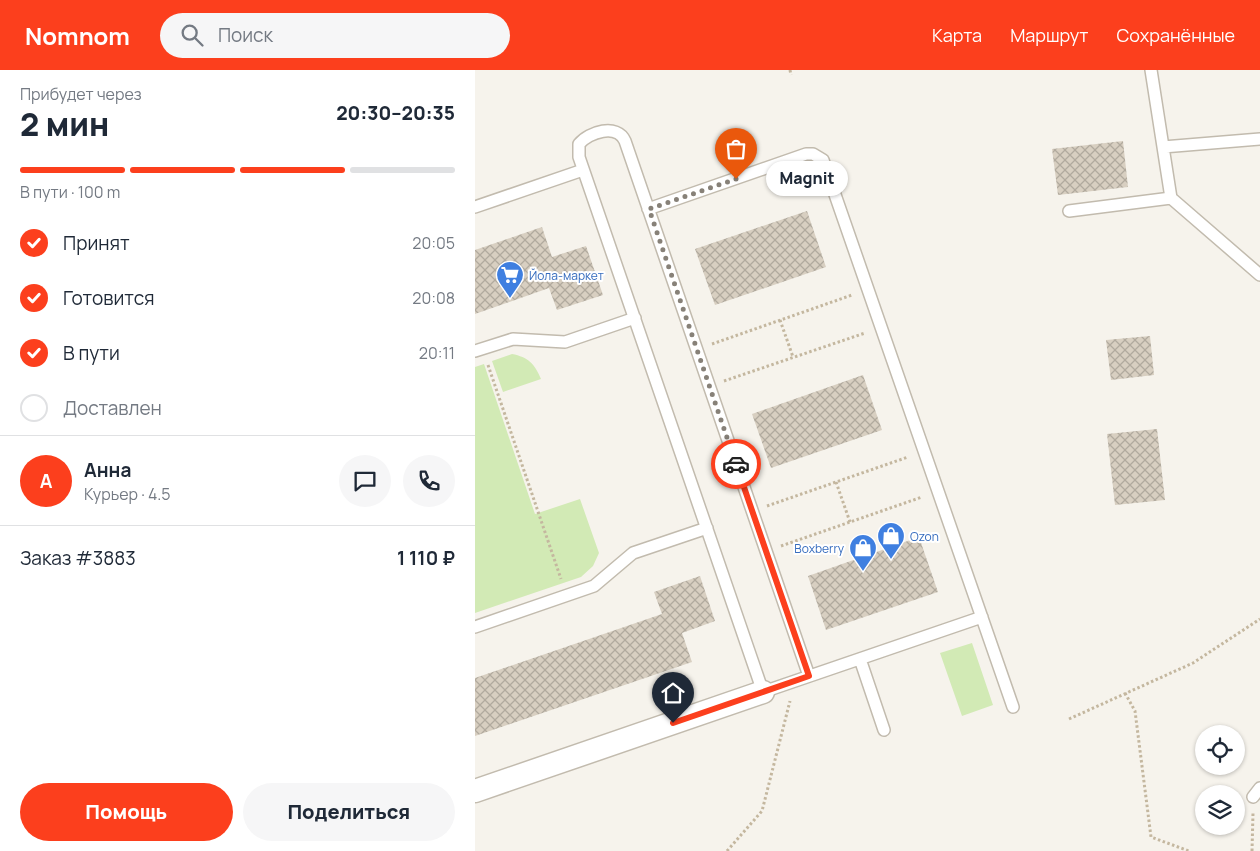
<!DOCTYPE html>
<html lang="ru">
<head>
<meta charset="utf-8">
<style>
	:root { --surface:#fff; --page:#f6f6f7; --text:#1f2937; --muted:#747a83; --line:#e0e1e3; --accent:#fc3f1d }
	body { margin:0; font-family:Manrope,sans-serif; background:var(--page); color:var(--text); height:100vh; display:flex; flex-direction:column; font-size:19px; white-space:nowrap }
	* { box-sizing:border-box; margin:0 }
	p { font-size:16px; color:var(--muted) }
	.icon { flex:none; width:28px; height:28px; fill:none; stroke:currentColor; stroke-width:2; stroke-linecap:round; stroke-linejoin:round }
	.map { position:relative; flex:1; overflow:hidden }
	.panel { display:flex; flex-direction:column; background:var(--surface); width:475px }
	.panel>* { flex:none }
	.fabs { position:absolute; left:720px; top:655px; display:grid; gap:10px }
	.fabs a { display:grid; place-items:center; width:50px; height:50px; border-radius:50%; background:var(--surface); box-shadow:0 1px 4px #0004; font-size:25px }
	.pin { position:absolute; display:grid; place-items:center; width:42px; height:42px; color:#fff; margin:-51px -21px; border-radius:50% 50% 50% 0; rotate:-45deg; box-shadow:0 0 5px #0007 }
	.pin .icon { rotate:45deg }
	.courier { position:absolute; display:grid; place-items:center; width:50px; height:50px; margin:-25px; border:4px solid #fc3f1d; border-radius:50%; background:#fff; color:#222; box-shadow:0 1px 6px #0007 }
	.bubble { position:absolute; height:35px; border-radius:18px; background:var(--surface); box-shadow:0 1px 4px #0004; font-size:16px; font-weight:800; line-height:35px; text-align:center }
	.overview em { font-style:normal; font-weight:800 }
	.overview div { display:flex; flex-direction:column-reverse }
	.overview { display:flex; align-items:center; justify-content:space-between; height:85px; padding:0 20px }
	h1 { font-size:32px; font-weight:800; line-height:38px }
	.bar { display:grid; grid-template-columns:repeat(4,1fr); gap:8px 5px; align-content:center; height:60px; padding:0 20px }
	.bar i { height:6px; border-radius:4px; background:var(--line) }
	.bar .active { background:var(--accent) }
	.bar p { grid-column:span 4 }
	.line { display:flex; align-items:center; gap:12px; padding:0 20px; border-top:1px solid var(--line) }
	.line div { flex:1 }
	.round { display:grid; place-items:center; flex:none; width:52px; height:52px; border-radius:26px; background:var(--page) }
	ol { padding:0 20px; list-style:none }
	li { display:flex; align-items:center; gap:15px; height:55px }
	li p { margin-inline-start:auto }
	li .icon { padding:5px; border-radius:50%; background:var(--accent); color:#fff; stroke-width:4 }
	li:last-child { color:var(--muted) }
	li i { width:28px; height:28px; border:2px solid var(--line); border-radius:50% }
	.cta { display:flex; gap:10px; margin-top:auto; padding:10px 20px }
	.cta a { flex:1; height:58px; border-radius:30px; background:var(--accent); color:#fff; font-size:20px; font-weight:800; line-height:58px; text-align:center }
	.cta a+a { background:var(--page); color:var(--text) }
	header { display:flex; align-items:center; gap:30px; box-sizing:border-box; height:70px; padding:0 25px; background:var(--accent); color:#fff }
	header strong { font-size:24px }
	nav { display:flex; gap:28px; margin-inline-start:auto; font-size:18px }
	.search { width:350px; height:45px; background:var(--page); display:flex; align-items:center; gap:12px; box-sizing:border-box; padding:0 18px; border-radius:28px; color:var(--muted); font-size:19px }
	main { display:flex; flex:1; min-height:0 }
	.map>svg:first-child { display:block }
</style>
</head>
<body>
<header>
<strong>Nomnom</strong>
<div class="search"><svg class="icon" aria-label="search" viewBox="0 0 24 24"><circle cx="10" cy="10" r="6"/><path d="M15 15l6 6"/></svg>Поиск</div>
<nav><a>Карта</a><a>Маршрут</a><a>Сохранённые</a></nav>
</header>
<main>
<section class="panel">
<div class="overview"><div><h1>2 мин</h1><p>Прибудет через</p></div><em>20:30–20:35</em></div>
<div class="bar"><i class="active"></i><i class="active"></i><i class="active"></i><i></i><p>В пути · 100 m</p></div>
<ol>
<li><svg class="icon" aria-label="check" viewBox="0 0 24 24"><path d="M5 12l5 5 9-10"/></svg>Принят<p>20:05</p></li>
<li><svg class="icon" aria-label="check" viewBox="0 0 24 24"><path d="M5 12l5 5 9-10"/></svg>Готовится<p>20:08</p></li>
<li><svg class="icon" aria-label="check" viewBox="0 0 24 24"><path d="M5 12l5 5 9-10"/></svg>В пути<p>20:11</p></li>
<li><i></i>Доставлен</li>
</ol>
<div class="line" style="height:90px"><b class="round" style="background:var(--accent);color:#fff">А</b><div><b>Анна</b><p>Курьер · 4.5</p></div><a class="round"><svg class="icon" aria-label="chat" viewBox="0 0 24 24"><path d="M4 5h16v11H9l-5 4z"/></svg></a><a class="round"><svg class="icon" aria-label="phone" viewBox="0 0 24 24"><path d="M5 4h4l2 5-3 2q2 4 5 5l2-3 5 2v4C11 20 4 13 5 4z"/></svg></a></div>
<div class="line" style="height:65px"><div>Заказ #3883</div><b>1 110 ₽</b></div>
<div class="cta"><a>Помощь</a><a>Поделиться</a></div>
</section>
<div class="map">
<svg width="785" height="781" viewBox="0 0 785 781">
	<defs>
		<pattern id="building-cross-hatch" width="8" height="8" patternUnits="userSpaceOnUse" patternTransform="scale(1.25)"><rect width="8" height="8" fill="#d8cfc1"/><path d="M0 0l8 8M0 8l8-8" fill="none" stroke="#b1aa9e"/></pattern>
	</defs>
	<rect width="100%" height="100%" fill="#f6f3ec"/>
	<path fill="#d2eab5" d="M37,284C53,287 60,294 66,309L28,322L17,291Z
		M9,294L60,444L105,429L124,483L118,496L106,507L0,543V297Z
		M497,573L518,635L487,646L465,583Z"/>
	<path fill="url(#building-cross-hatch)" d="M648,71L653,117L583,125L577,79Z
		M332,141L351,197L240,235L220,179Z
		M67,157L77,187L111,176L128,225L82,240L74,218L0,244V180Z
		M675,266L679,305L636,310L631,270Z
		M388,305L407,360L296,398L277,344Z
		M682,359L690,430L640,435L632,364Z
		M444,467L463,522L351,560L333,506Z
		M225,506L240,551L207,563L217,592L0,666V608L187,544L179,522Z"/>
	<g fill="none" stroke-linecap="round" stroke-linejoin="round">
		<defs>
			<path id="service" d="M676,0L696,128L785,205
				M688,77L785,69
				M0,137L108,100
				M173,139L331,84H338L348,90L538,637
				M594,141L696,128
				M0,281L38,269L90,272L160,248
				M0,557L119,516L158,483L232,458
				M385,589L409,660
				M334,606L150,71C142,53 114,62 104,74V87L288,622L507,547
				M778,727L785,718"/>
			<path id="minor" d="M0,721L288,622"/>
		</defs>
		<use href="#service" stroke="#c2bbae" stroke-width="14"/>
		<use href="#minor" stroke="#c2bbae" stroke-width="25"/>
		<path stroke="#c4b79f" stroke-width="3" stroke-dasharray="2.5 2.5" stroke-linecap="butt" d="M315,0L316,5
			M305,250L318,287
			M237,274L377,225
			M13,295L86,509
			M249,311L390,263
			M361,412L375,452
			M292,436L433,387
			M306,476L447,427
			M650,623L660,641L676,767L714,781
			M594,649L718,593L785,549
			M252,781L287,741L315,631
			M777,781L778,743"/>
		<use href="#service" stroke="#fff" stroke-width="11"/>
		<use href="#minor" stroke="#fff" stroke-width="22"/>
	</g>
	<g fill="none" stroke-linecap="round" stroke-linejoin="round">
		<path stroke="#878178" stroke-width="5" stroke-dasharray="0 9" d="M261,109L174,139L261,394"/>
		<path stroke="#fc3f1d" stroke-width="6" d="M198,653L334,606L261,394"/>
	</g>
	<defs>
		<symbol id="supermarket-pin" viewBox="-11 -11 22 30"><path d="M0 17L-7.5 6A9.5 9.5 0 1 1 7.5 6Z" fill="#3f7fe0" stroke="#fff"/><path d="M-6-5.5h2.5l.6 2H6L4.5 2H-2.5L-4.4-4H-6ZM-1.5 3.2a1.3 1.3 0 1 0 .1 0ZM3 3.2a1.3 1.3 0 1 0 .1 0Z" fill="#fff"/></symbol>
		<symbol id="shop-pin" viewBox="-11 -11 22 30"><path d="M0 17L-7.5 6A9.5 9.5 0 1 1 7.5 6Z" fill="#3f7fe0" stroke="#fff"/><path d="M-5-2.5h2.3a2.7 3.5 0 0 1 5.4 0H5L5.5 6h-11ZM-1.5-2.5h3a1.5 2.3 0 0 0-3 0Z" fill="#fff"/></symbol>
	</defs>
	<g fill-rule="evenodd">
		<use href="#supermarket-pin" x="19" y="189" width="32" height="43"/>
		<use href="#shop-pin" x="400" y="450" width="32" height="43"/>
		<use href="#shop-pin" x="372" y="462" width="32" height="43"/>
	</g>
	<g text-anchor="middle" dominant-baseline="central" stroke-width="4" stroke-linejoin="round" paint-order="stroke">
		<g font-size="12" fill="#366cbe" stroke="#fff" text-anchor="start">
			<text x="54" y="205">Йола-маркет</text>
			<text x="435" y="466">Ozon</text>
			<text x="369" y="478" text-anchor="end">Boxberry</text>
		</g>
	</g>
</svg>
<div class="fabs">
<a><svg class="icon" aria-label="locate" viewBox="0 0 24 24"><circle cx="12" cy="12" r="6"/><path d="M12 2v4M12 18v4M2 12h4M18 12h4"/></svg></a>
<a><svg class="icon" aria-label="layers" viewBox="0 0 24 24"><path d="M12 4l9 5-9 5-9-5zM3 14l9 5 9-5"/></svg></a>
</div>
<div class="pin" style="left:261px;top:109px;background:#ea580c"><svg class="icon" aria-label="bag" viewBox="0 0 24 24"><path d="M5 8h14l-1 12H6zM9 8a3 3 0 0 1 6 0"/></svg></div>
<div class="pin" style="left:198px;top:653px;background:#1f2937"><svg class="icon" aria-label="home" viewBox="0 0 24 24"><path d="M3 11l9-7 9 7M6 9v11h12V9"/></svg></div>
<div class="courier" style="left:261px;top:394px"><svg class="icon" aria-label="car" viewBox="0 0 24 24"><path d="M5 17H2v-5l4-1 3-4h7l3 4 3 1v5h-3M9 17h6M6 11h13"/><circle cx="7" cy="17" r="2"/><circle cx="17" cy="17" r="2"/></svg></div>
<div class="bubble" style="left:291px;top:91px;width:82px">Magnit</div>
</div>
</main>
</body>
</html>
